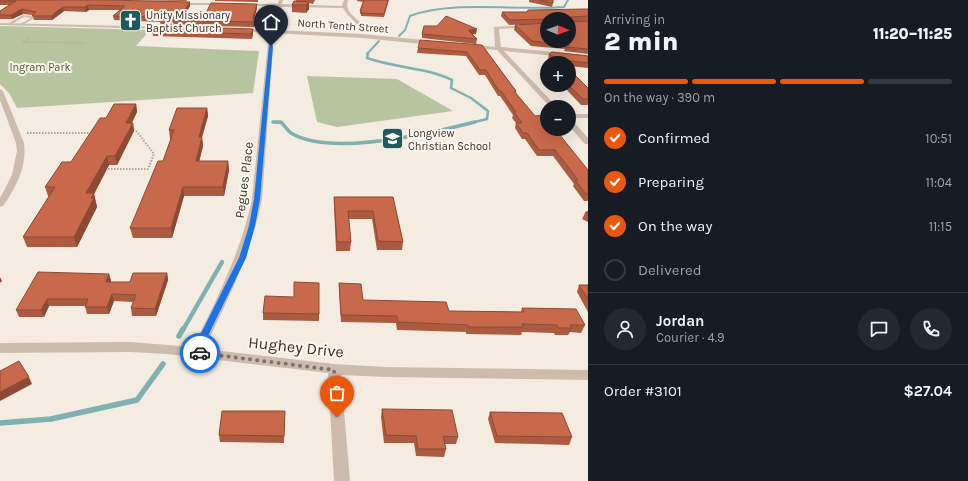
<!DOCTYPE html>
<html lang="en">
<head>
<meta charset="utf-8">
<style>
	:root { --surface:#171b24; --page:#242831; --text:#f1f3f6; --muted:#9ea1a6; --line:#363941; --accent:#ea580c }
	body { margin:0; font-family:Karla,sans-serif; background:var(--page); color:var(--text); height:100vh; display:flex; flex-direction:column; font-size:15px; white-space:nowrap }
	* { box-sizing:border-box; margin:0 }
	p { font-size:13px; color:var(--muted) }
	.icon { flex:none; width:22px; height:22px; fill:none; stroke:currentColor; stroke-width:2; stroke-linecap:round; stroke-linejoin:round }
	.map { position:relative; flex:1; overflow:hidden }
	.panel { display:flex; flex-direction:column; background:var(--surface); width:380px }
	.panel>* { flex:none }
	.needle { width:26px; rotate:91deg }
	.fabs { position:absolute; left:540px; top:12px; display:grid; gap:8px }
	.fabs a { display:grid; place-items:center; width:36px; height:36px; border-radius:50%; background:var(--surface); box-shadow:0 4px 16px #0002; font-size:20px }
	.pin { position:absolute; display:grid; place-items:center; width:34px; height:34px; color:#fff; margin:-41px -17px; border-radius:50% 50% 50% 0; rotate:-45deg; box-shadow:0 0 4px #0007 }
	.pin .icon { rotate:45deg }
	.courier { position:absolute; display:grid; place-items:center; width:40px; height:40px; margin:-20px; border:3px solid #1a73e8; border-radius:50%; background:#fff; color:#222; box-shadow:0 1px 5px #0007 }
	.headline em { font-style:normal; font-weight:800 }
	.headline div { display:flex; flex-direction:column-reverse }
	.headline { display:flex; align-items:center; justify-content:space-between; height:68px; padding:0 16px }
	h1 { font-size:26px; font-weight:800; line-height:30px }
	.bar { display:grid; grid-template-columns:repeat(4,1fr); gap:6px 4px; align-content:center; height:48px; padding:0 16px }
	.bar i { height:5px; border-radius:3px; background:var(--line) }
	.bar .active { background:var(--accent) }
	.bar p { grid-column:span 4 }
	.line { display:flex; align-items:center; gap:10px; padding:0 16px; border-top:1px solid var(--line) }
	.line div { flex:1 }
	.round { display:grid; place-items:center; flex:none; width:42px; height:42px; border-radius:21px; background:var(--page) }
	ol { padding:0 16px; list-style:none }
	li { display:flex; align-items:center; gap:12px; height:44px }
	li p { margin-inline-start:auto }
	li .icon { padding:4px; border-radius:50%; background:var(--accent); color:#fff; stroke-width:4 }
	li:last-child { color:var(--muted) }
	li i { width:22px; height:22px; border:2px solid var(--line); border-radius:50% }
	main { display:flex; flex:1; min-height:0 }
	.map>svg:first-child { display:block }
</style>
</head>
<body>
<main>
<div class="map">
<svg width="588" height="481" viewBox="0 0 588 481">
	<rect width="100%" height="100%" fill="#f4ebe1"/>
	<path fill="#b8c4a0" d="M0,26L150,30L136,46L259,51L253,93L17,108L9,93L0,84Z
		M307,76L397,79L453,111L337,127L317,122Z"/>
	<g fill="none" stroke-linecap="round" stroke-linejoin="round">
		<path stroke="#7fb0b2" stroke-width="2" d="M399,36L405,30L410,16C451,0 518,11 564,7L568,0
			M367,54L379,41"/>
		<path stroke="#7fb0b2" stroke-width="2.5" d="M368,53L367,58C395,68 425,67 452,80L451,88L471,98L488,111L487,119L471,123
			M273,122L282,123"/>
		<path stroke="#7fb0b2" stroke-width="3.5" d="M273,122H281C284,125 288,131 291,133C330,157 432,133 475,122"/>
		<path stroke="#7fb0b2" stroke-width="4.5" d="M183,330L222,262"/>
		<path stroke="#7fb0b2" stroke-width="5.5" d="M179,336L183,329
			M0,423L51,419L137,400L163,364"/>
		<path stroke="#b9a596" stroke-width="1" stroke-dasharray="1 1" stroke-linecap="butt" d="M29,39L22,42L85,43"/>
		<path stroke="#b9a596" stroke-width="2" stroke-dasharray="1.5 1.5" stroke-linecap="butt" d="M27,133H93
			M105,169H148L154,154L138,133L131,127"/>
		<path fill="#cdbbac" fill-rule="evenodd" d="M23,15L36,17L21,26L20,24L31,18L24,17L10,25L7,24Z"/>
		<path fill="#cdbbac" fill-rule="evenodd" d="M279,0H283L282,4L342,6L344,0H348C344,12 355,17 362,24L358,25L347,14L343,8L281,7L275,30L362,34L433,41L436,43L433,45L362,38L274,33L262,199C251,253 228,300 204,349L334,364L385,367L588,370V380L385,377L341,375L350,481H334L328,373L167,354L130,352L0,353V343L130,342L193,347C217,299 241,252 252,199L269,33L240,31L238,30L240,29L270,30L277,7L243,5L245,4H278Z
			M175,3H223L225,4L223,5H177Z
			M0,23L168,27L170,28L168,29L0,25Z
			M547,24V26L499,29L501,47L588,55V59L504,51L557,107H550L497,50L469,48L466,46L469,44L495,47L494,27Z
			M0,89L3,91L24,143C27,167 16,187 3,206L0,207V198L12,175L17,151L16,143L0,100Z
			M569,114H588V118H569Z
			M569,120H572L588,138V144H585L569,126Z"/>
	</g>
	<path fill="#ac5a40" d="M0,0L190,2V6L184,17H204L257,4V8L254,18H255L256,22L254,27L161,25L160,22L114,20L113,16L120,10H89L86,12L64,11L52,20H34L33,15L23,14L12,19H0V11L9,5H0Z
		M124,0H187L186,1Z
		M215,0H258V2L215,1Z
		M296,0H315L313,4L309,3V9L306,13L292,12V5L296,1Z
		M357,0H389L384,17L361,16V14H360V11L364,2L357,1Z
		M529,0H553V3L552,7L529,2Z
		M588,9V21L569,22L588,21V54L564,51L565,49L531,46L514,30L515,25L547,23L569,19H547V23L509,25L501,16L502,12H527Z
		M253,29V33L252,39L153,36L152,31Z
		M422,34H476H472L477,39L476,44L422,38Z
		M482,45L516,91V93L535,116L588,170V201H584L573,186L574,184L553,156H537L525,139H522L515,128L516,123L512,118L513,115L500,96H498L485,75H479L466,56L417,53L418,48Z
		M549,54L588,56V68L569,66V63H550L551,61L548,58Z
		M559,85H569L588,88V105H581L565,88H562Z
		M136,104L137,112L132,123H133L134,131L117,165H109L94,194L97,207L77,247H27L23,237L49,196H48L45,187L71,162Z
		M207,108L208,116L202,137L203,146L199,161H228L229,170L224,196H184L172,238H133L130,228L163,161L171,139H170L169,130Z
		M334,197H393L403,242L402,250H377L372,219H349L351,242L350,251H336L334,205Z
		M588,211V222L582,219L585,213Z
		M167,273L168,280L156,316H132L131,308L133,302L114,301L109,314H87L85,306H49L44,317H19L16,310L109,274L111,281V282H130Z
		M339,283L363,300L449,311L521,312L522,308L585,325L581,333L570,332L568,335H555L554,333L522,332L521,335L466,334V332L397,330L396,323L341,322L339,290Z
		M579,285H588V312L577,292Z
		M263,313L319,314V321L263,320Z
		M382,409L458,437L456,444H445L446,449L444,457L416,456L414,443H384L381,417Z
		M285,411L284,443L220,442L219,435Z
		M490,412L572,437L569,445L495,443L488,419Z"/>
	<path fill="#8c4a34" d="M190,2V6L181,21L180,17Z
		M309,2V9L306,13V5Z
		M257,4V8L253,22V18Z
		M88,5L89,10L86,12L85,7Z
		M63,7L64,11L52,20L51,16Z
		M22,9L23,14L12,19L11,15Z
		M255,18L256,22L254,27V22Z
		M253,29V33L252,39L251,34Z
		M477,29L476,34L468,35V30Z
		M136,104L137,112L127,131L126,123Z
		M207,108L208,116L202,137L203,146L197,170L196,161L199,137Z
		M133,123L134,131L117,165L115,156Z
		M107,156L109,165L94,194L97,207L77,247L74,237L86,193Z
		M228,161L229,170L224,196L223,187Z
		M183,187L184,196L172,238L171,228Z
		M167,273L168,280L156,316L155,309Z
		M109,274L111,281L108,289L106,282Z
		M0,277L2,281L0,283Z
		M112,294L114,301L109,314L107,307Z
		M47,299L49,306L44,317L41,310Z
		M29,377L32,384L0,401V392Z"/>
	<path fill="#c8694b" stroke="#8c4a34" d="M0,0H106L190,2L180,17H204L211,3L257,4L253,18H255L254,22L160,20L162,17L113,16L125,6L88,5L85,7H63L51,16H32L36,12L22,9L11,15H0V11L16,1H0Z
		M364,0H388L384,14L361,13L362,11H360Z
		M539,0H553V3Z
		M294,1L309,2L306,5H292Z
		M588,9V16L570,17L569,22L588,21V49L565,47L570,45L532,41L515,25L547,23V41H569V19H549L510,20L502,12H527L528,10Z
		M446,16L477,29L468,30L477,39L422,34L424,26H437Z
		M156,26L253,29L251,34L152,31Z
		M420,40L482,45L516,91H514L535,116L544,115L547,120V129H555L588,170V194H586L575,180H578L555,150H539L527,133H523L516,123H522L514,112H516L501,91H499L486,70H480L467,52L418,48Z
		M552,52L588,56V63L560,60L562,63H550L554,57L549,54Z
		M569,69L588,88V99H583L568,85Z
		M114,104H136L126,123H133L115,156H107L86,193H94L91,198H94L74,237H23L55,187H45L62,162H71L100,118H106Z
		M177,108H207L199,137H202L196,161H228L223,187H183L171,228H130L158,161H163L174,130H169Z
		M334,197H393L403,242L378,241L373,211H348L351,242H337Z
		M588,211V214L585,213Z
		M38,272L109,274L106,282H130L133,273H167L155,309L131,308L136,295L112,294L107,307H85L88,299H47L41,310H16Z
		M294,282L319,283V314L263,313L265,296L294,297Z
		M339,283L361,284L363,300L446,302L449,311L524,312L522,308L576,309L585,325H570L572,328H558L557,325L522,324L523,327H468V325L398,322L397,316L341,315Z
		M579,285H588V299Z
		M19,361L29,377L0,392V371Z
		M382,409L452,410L458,437L443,436L446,449H418L416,436L386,435Z
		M222,411H285L284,436L219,435Z
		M490,412L562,413L572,437L497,436Z"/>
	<path fill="#1a73e8" d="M271,45L273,46L260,199L255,226L246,258L201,350L204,353L200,356L193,355L191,353L239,258L249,226L254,199L269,46Z"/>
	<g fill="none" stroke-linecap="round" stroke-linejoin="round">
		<path stroke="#7c716b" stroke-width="4" stroke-dasharray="0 7.2" d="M200,353L334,370L337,417"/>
	</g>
	<defs>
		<symbol id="church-square" viewBox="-11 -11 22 22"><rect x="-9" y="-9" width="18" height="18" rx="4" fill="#1f5a5e" stroke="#fbf5ee"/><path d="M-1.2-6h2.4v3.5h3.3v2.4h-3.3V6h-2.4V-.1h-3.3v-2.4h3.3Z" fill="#fff"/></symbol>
		<symbol id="school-square" viewBox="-11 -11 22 22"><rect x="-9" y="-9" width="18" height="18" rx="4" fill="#1f5a5e" stroke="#fbf5ee"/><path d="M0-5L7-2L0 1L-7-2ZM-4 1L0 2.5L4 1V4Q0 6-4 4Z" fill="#fff"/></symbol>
	</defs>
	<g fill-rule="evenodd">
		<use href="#church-square" x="118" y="8" width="25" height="25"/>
		<use href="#school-square" x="380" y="126" width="25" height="25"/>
	</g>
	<g text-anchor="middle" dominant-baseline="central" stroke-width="4" stroke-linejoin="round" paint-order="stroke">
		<g font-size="11" fill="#3b302b" stroke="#fbf5ee" text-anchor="start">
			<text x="146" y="15">Unity Missionary<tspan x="146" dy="13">Baptist Church</tspan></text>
			<text x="408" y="133">Longview<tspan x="408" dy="13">Christian School</tspan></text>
		</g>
		<g font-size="11" fill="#3b302b" stroke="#fbf5ee">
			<text transform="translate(343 26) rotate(4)">North Tenth Street</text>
		</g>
		<g font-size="11" fill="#4a5a2e" stroke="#fbf5ee">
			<text x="40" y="67">Ingram Park</text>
		</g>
		<g font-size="13" fill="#3b302b" stroke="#fbf5ee">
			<text transform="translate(244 180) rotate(-83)">Pegues Place</text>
		</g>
		<g font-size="16" fill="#3b302b" stroke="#fbf5ee">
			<text transform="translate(296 347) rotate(6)">Hughey Drive</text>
		</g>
	</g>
</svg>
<div class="fabs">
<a><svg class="needle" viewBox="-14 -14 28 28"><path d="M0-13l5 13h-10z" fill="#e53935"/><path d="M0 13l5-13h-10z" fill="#9ea1a6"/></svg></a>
<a>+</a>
<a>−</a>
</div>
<div class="pin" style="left:337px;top:417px;background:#ea580c"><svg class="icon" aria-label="bag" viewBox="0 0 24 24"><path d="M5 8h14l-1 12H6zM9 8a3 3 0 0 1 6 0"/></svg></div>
<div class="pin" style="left:271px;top:46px;background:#1f2937"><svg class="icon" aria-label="home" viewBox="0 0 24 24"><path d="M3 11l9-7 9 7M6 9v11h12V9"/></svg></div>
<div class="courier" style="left:200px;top:353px"><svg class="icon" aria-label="car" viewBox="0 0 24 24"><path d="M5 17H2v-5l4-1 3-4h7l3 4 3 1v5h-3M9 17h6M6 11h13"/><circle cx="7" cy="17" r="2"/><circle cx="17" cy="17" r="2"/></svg></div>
</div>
<section class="panel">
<div class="headline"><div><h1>2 min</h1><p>Arriving in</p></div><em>11:20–11:25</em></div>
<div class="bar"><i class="active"></i><i class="active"></i><i class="active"></i><i></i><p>On the way · 390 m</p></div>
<ol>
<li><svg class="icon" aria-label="check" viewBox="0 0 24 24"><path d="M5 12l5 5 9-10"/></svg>Confirmed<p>10:51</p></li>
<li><svg class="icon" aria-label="check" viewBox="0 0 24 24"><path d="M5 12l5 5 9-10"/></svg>Preparing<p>11:04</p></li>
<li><svg class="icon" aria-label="check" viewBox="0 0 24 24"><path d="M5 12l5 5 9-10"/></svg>On the way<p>11:15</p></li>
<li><i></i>Delivered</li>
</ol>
<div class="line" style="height:72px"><a class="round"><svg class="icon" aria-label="person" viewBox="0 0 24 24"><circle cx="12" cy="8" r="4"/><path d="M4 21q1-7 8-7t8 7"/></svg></a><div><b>Jordan</b><p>Courier · 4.9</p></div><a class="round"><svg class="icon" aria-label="chat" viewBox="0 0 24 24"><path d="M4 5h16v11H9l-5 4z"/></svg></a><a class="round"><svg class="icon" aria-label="phone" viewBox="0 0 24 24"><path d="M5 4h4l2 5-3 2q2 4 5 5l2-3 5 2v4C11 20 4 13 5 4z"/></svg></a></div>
<div class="line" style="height:52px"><div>Order #3101</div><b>$27.04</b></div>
</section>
</main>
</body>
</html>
